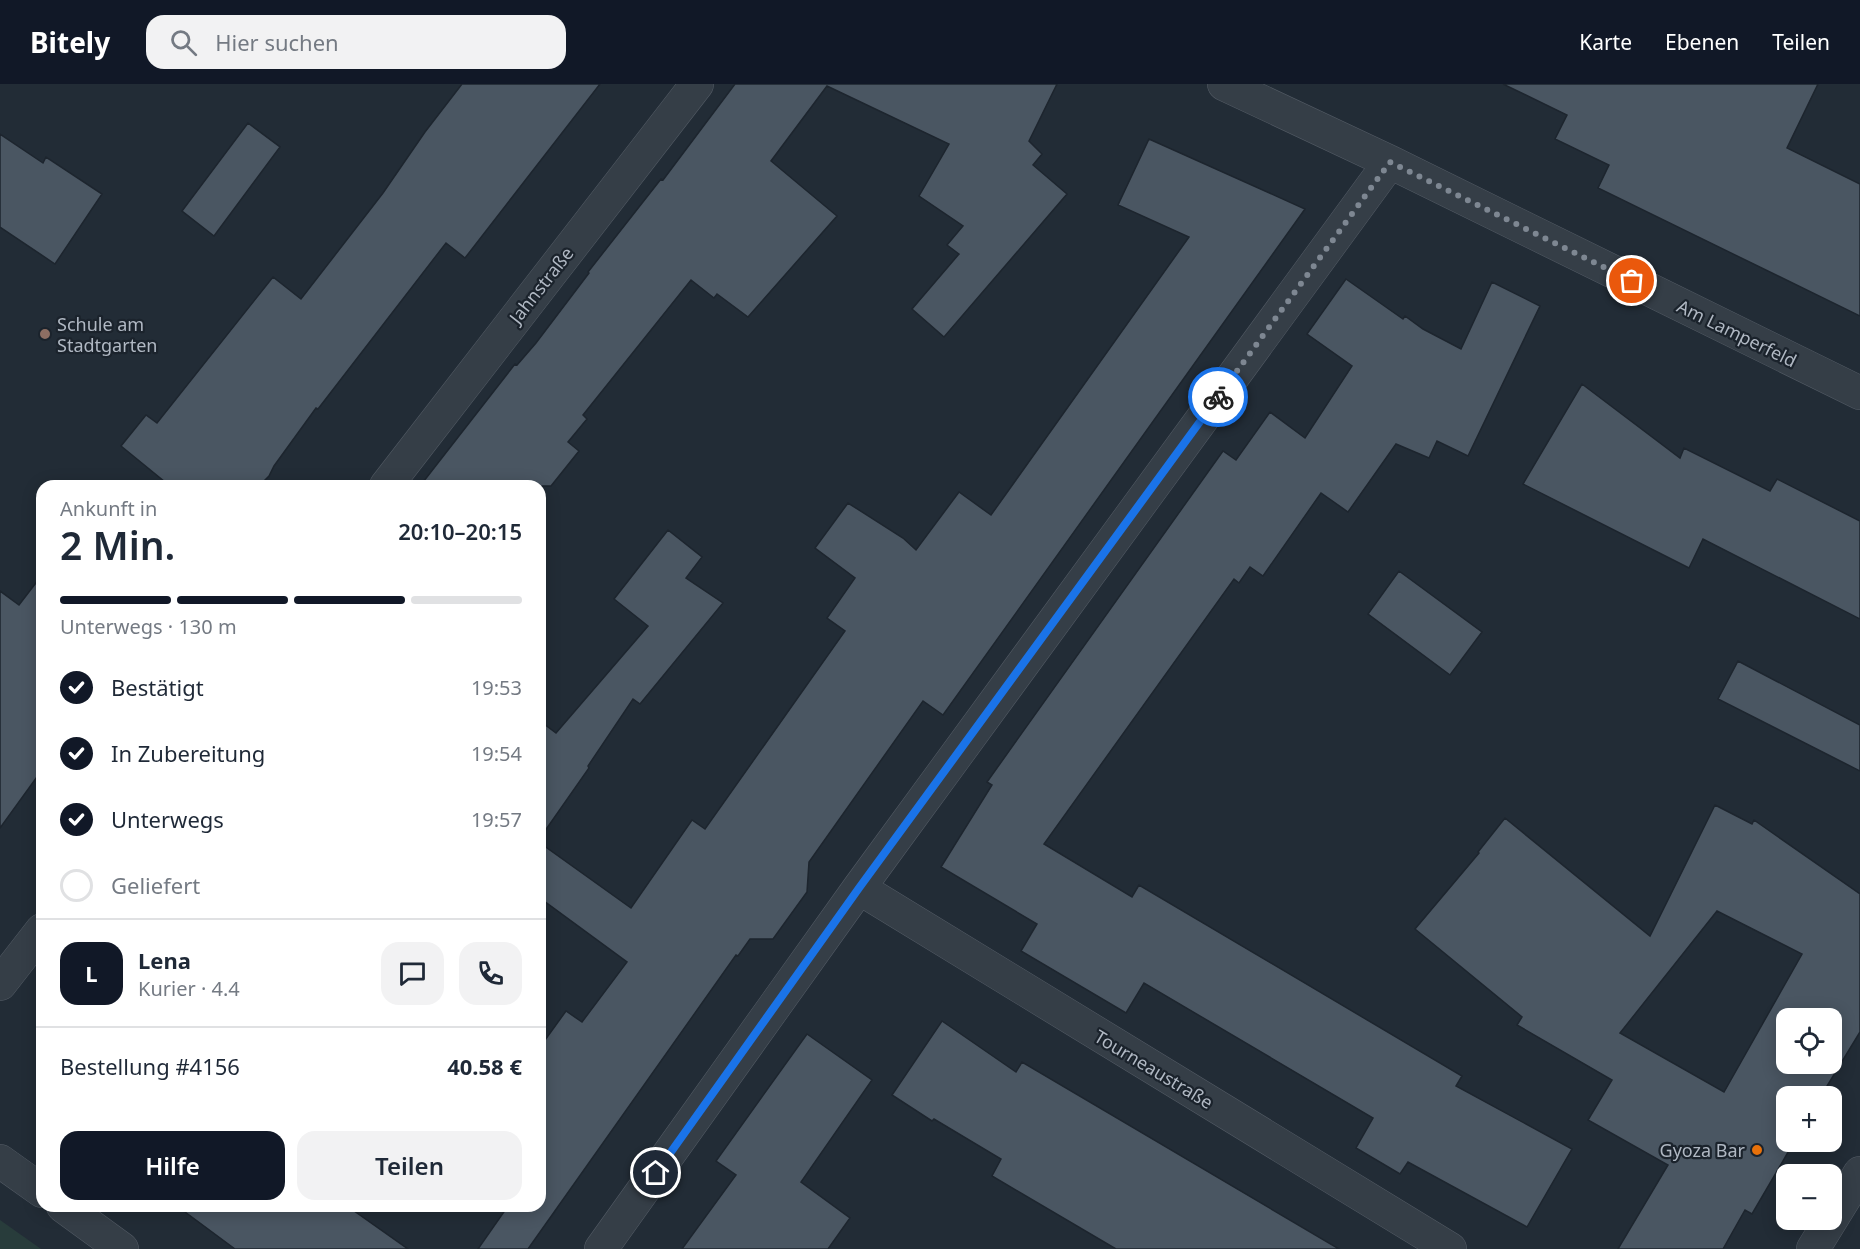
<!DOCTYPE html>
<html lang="de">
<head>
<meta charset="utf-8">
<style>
	:root { --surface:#fff; --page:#f2f2f3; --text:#1f2937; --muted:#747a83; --line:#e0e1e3; --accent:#111827 }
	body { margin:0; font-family:"Noto Sans",sans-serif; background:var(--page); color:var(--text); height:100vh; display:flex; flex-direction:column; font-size:22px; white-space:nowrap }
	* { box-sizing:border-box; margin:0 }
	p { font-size:20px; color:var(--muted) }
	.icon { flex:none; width:33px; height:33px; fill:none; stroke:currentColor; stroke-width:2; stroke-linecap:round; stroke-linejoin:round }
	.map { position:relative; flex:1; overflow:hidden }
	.side { position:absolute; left:36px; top:396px; width:510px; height:732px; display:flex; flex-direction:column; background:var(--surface); border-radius:18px; box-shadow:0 3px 15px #0003 }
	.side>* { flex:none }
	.fabs { position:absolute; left:1776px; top:924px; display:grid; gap:12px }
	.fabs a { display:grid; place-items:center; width:66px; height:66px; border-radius:12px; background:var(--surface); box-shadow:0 3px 15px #0003; font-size:30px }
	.pin { position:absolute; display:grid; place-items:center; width:51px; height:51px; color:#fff; margin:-26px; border:3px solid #fff; border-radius:50%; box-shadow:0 2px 6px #0007 }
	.courier { position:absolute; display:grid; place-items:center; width:60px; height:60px; margin:-30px; border:4px solid #1a73e8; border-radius:50%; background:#fff; color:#222; box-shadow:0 2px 8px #0007 }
	.overview em { font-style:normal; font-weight:600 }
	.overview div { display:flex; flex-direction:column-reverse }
	.overview { display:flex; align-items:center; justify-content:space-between; height:102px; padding:0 24px }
	h1 { font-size:39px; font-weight:600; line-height:45px }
	.bar { display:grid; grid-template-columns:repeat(4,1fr); gap:9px 6px; align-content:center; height:72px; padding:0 24px }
	.bar i { height:8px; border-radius:4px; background:var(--line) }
	.bar .active { background:var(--accent) }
	.bar p { grid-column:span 4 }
	.line { display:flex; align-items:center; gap:15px; padding:0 24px; border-top:2px solid var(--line) }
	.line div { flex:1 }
	.round { display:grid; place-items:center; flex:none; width:63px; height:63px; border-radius:18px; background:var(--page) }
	ol { padding:0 24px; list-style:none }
	li { display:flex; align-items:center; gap:18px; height:66px }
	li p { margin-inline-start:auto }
	li .icon { padding:6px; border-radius:50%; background:var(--accent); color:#fff; stroke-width:4 }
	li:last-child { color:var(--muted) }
	li i { width:33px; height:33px; border:3px solid var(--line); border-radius:50% }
	.action { display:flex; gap:12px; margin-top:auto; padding:12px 24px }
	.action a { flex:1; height:69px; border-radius:18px; background:var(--accent); color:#fff; font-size:24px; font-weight:600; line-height:69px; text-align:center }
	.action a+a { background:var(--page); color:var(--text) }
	header { display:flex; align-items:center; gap:36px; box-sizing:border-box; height:84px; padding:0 30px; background:var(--accent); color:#fff }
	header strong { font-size:28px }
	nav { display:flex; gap:33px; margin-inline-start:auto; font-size:21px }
	.search { width:420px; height:54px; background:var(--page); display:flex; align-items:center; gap:15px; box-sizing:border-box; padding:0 21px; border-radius:18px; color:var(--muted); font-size:22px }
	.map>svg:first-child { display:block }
</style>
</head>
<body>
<header>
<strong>Bitely</strong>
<div class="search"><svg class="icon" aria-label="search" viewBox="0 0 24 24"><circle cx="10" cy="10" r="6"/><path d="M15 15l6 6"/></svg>Hier suchen</div>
<nav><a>Karte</a><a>Ebenen</a><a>Teilen</a></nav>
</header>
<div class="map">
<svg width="1860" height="1165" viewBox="0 0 1860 1165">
	<rect width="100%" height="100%" fill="#222c36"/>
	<path fill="#283c3b" d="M0,1136L41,1165H0Z"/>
	<path fill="#4a5662" stroke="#1d252e" stroke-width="1.5" fill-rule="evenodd" d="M462,0H600L465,174L446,159L318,325L316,324L274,382L269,392L259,402H170L121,362L146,331L157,339L273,193L301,215L383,109L425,48Z
		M735,0H1057L1029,57L1042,70L1033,81L1067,110L944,253L912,225L959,170L947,161L963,142L919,112L949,60L827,2L771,77L837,132L748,233L717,210L714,214L691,196L583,331L587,335L568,358L579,367L551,402H420L515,280L517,281L536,259L589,189L588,188L661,95L663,96Z
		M1503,0H1818L1787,64L1860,100V232L1598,104L1609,81L1555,55L1567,31Z
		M248,39L280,63L214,152L182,127Z
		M0,50L43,79L46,73L102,110L55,180L0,143Z
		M1149,55L1305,125L943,631L923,617L809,778L807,808L773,855H750L738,872L736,871L528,1165H478L508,1122H540V963L566,927L582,938L627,878L540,814V759L631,824L692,736L705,745L845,547L827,534L855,494L815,464L848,419L903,454L916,466L959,408L991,431L1189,153L1118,121Z
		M1346,195L1403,235L1405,232L1423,245L1461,265L1492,198L1540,222L1468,372L1437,357L1429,374L1396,360L1348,428L1321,409L1263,492L1250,483L1239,499L1234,495L1044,760L1132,813L1139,801L1462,992L1456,1002L1572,1065L1527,1143L1408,1078L1400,1090L1356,1064L1373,1034L1144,899L1126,929L1021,867L1037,840L941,783L992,701L987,698L1223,367L1236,376L1270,328L1305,354L1352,282L1307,250Z
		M1582,300L1680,374L1684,364L1770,407L1777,395L1860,437V535L1703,455L1689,484L1523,400Z
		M668,446L702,473L686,494L723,519L640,620L633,615L588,682L589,684L540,754V637L556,649L648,542L614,515Z
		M1399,487L1482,548L1450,591L1368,530Z
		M42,491V686L0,744V507L19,521Z
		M1738,577L1860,641V687L1718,615Z
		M1715,721L1752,740L1754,736L1860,810V948L1821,1012H1786V1058H1794L1752,1130L1745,1126L1723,1165H1618L1668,1081L1588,1036L1612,996L1517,941L1522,933L1415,845L1479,769L1478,768L1505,734L1650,852ZM1717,827L1802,870L1724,1008L1620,949ZM1786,934H1832V980H1786Z
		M942,937L1016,988L1022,978L1339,1165H1116L992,1092L1001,1075L934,1035L932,1037L892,1011Z
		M807,950L872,996L801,1098L850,1134L828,1165H682L736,1091L716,1077Z
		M177,1122H347L408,1165H235Z"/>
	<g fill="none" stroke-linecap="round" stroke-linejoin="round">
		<defs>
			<path id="minor" d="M1224,0L1390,78L1860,309
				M386,402L697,0
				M859,804L1450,1165
				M0,900L42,846
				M0,1077L42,1107
				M63,1122L122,1165
				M601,1165L859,804L1390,78
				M1813,1165L1860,1089"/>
		</defs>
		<use href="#minor" stroke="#535b65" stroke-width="34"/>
		<use href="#minor" stroke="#353e47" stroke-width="33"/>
	</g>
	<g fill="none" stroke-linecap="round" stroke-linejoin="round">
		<path stroke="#7e8792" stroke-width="6" stroke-dasharray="0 10.8" d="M1218,313L1390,78L1632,197"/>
		<path stroke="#1a73e8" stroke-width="8" d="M656,1089L859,804L1218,313"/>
	</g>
	<circle fill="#8d6e63" stroke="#1b232c" stroke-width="2" cx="45" cy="250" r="6"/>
	<circle fill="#e8710a" stroke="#1b232c" stroke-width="2" cx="1757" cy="1066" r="6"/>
	<g text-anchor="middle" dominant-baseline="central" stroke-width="4.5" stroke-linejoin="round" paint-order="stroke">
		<g font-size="18" fill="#b0b8c3" stroke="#1b232c">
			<text transform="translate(541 201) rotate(-52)">Jahnstraße</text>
			<text transform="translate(1737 249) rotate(26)">Am Lamperfeld</text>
			<text transform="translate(1154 985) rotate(31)">Tourneaustraße</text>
		</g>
		<g font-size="18" fill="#b0b8c3" stroke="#1b232c" text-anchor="start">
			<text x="57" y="240">Schule am<tspan x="57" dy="21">Stadtgarten</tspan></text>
			<text x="1745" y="1066" text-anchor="end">Gyoza Bar</text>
		</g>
	</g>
</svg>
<div class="fabs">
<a><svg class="icon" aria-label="locate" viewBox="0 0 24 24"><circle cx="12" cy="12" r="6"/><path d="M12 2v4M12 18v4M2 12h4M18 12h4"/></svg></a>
<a>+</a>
<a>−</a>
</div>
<div class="pin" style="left:1632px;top:197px;background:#ea580c"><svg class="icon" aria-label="bag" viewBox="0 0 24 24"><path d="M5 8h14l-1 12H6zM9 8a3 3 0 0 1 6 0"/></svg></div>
<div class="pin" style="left:656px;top:1089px;background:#1f2937"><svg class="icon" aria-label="home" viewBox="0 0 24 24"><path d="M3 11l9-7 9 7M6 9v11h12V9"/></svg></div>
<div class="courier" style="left:1218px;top:313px"><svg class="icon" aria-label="bike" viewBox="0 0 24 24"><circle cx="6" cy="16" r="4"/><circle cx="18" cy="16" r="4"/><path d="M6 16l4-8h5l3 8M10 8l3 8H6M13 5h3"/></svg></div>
<section class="side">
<div class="overview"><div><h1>2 Min.</h1><p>Ankunft in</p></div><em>20:10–20:15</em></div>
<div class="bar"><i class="active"></i><i class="active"></i><i class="active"></i><i></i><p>Unterwegs · 130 m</p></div>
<ol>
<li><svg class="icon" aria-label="check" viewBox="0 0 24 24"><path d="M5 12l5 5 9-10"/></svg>Bestätigt<p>19:53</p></li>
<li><svg class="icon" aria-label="check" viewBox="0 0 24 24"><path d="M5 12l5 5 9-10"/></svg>In Zubereitung<p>19:54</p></li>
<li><svg class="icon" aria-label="check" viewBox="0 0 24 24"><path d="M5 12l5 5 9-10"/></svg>Unterwegs<p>19:57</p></li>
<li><i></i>Geliefert</li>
</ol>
<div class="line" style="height:108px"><b class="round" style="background:var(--accent);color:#fff">L</b><div><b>Lena</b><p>Kurier · 4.4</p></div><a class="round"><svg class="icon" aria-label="chat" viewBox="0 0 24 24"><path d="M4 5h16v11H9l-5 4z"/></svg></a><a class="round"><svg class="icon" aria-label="phone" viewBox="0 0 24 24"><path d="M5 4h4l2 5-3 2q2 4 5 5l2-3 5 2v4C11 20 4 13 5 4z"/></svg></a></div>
<div class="line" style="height:78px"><div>Bestellung #4156</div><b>40.58 €</b></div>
<div class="action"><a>Hilfe</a><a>Teilen</a></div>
</section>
</div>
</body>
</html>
